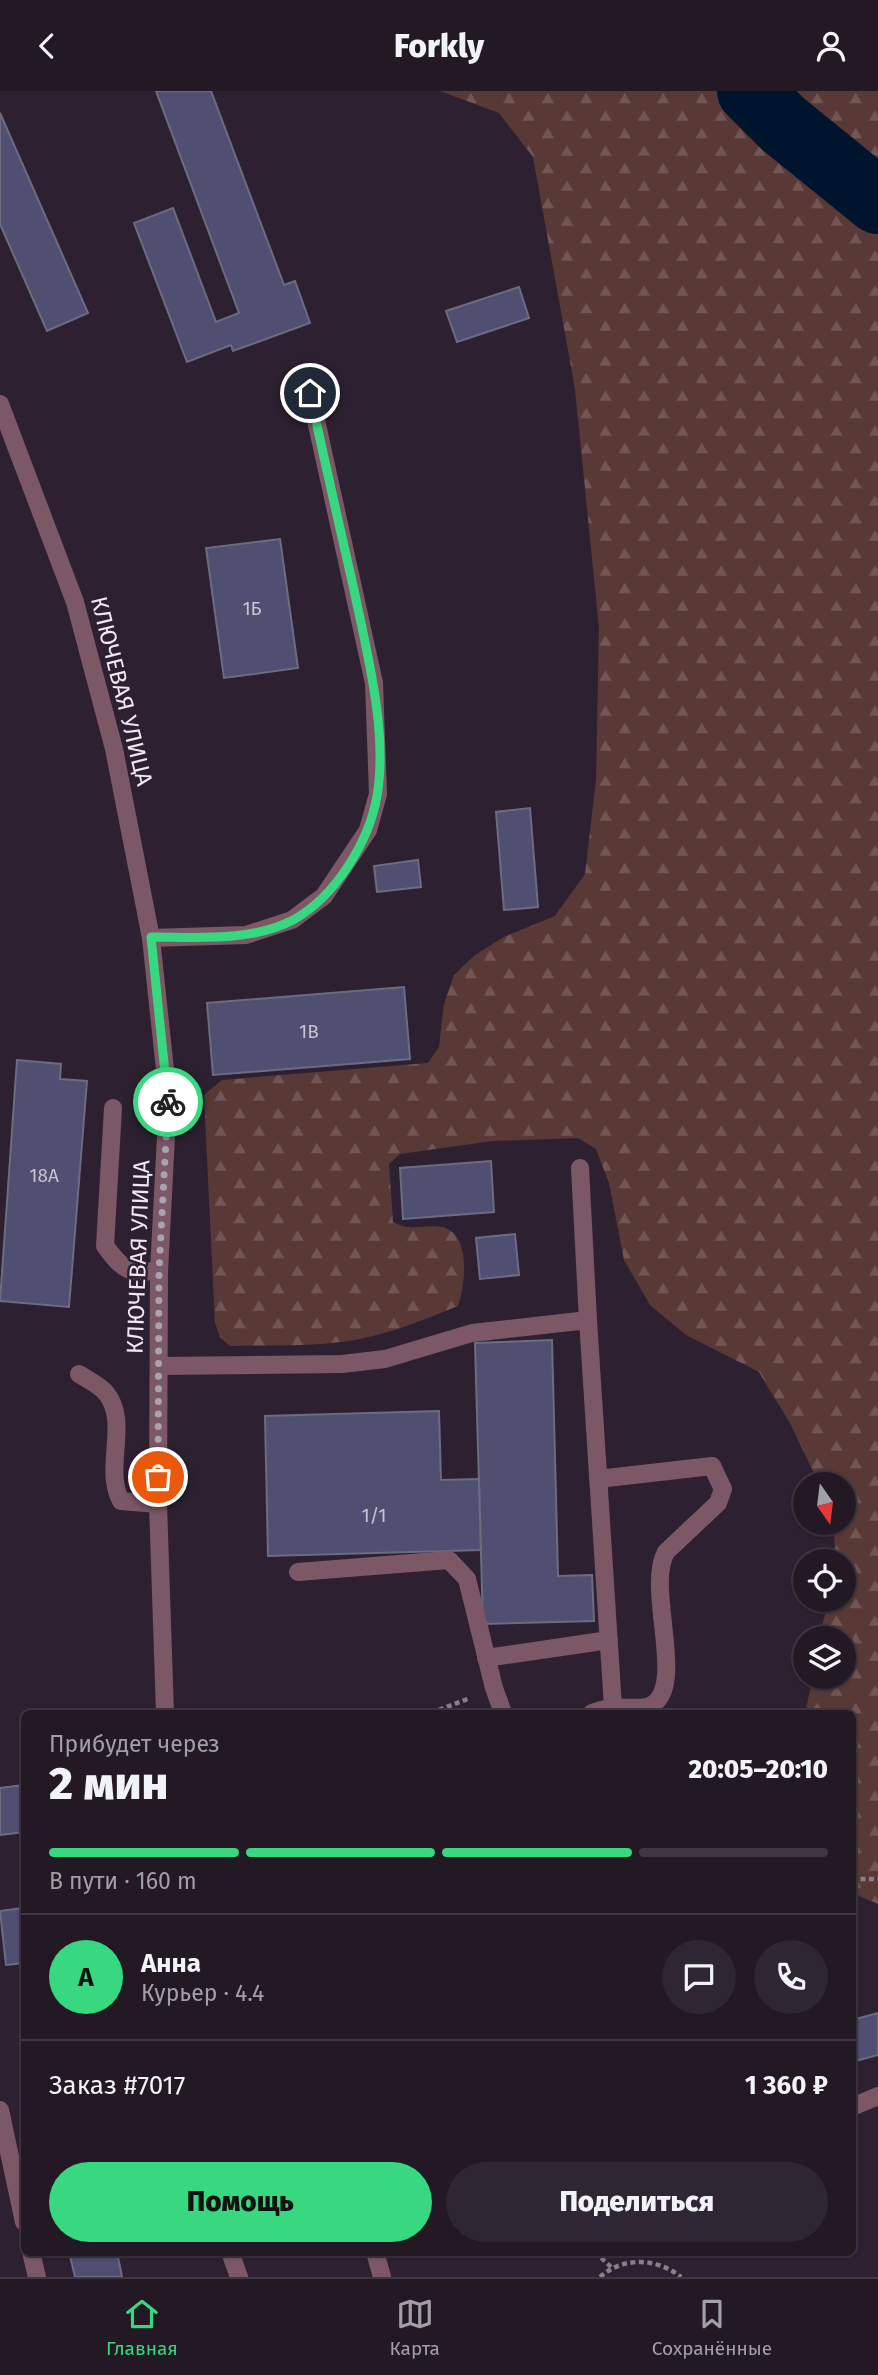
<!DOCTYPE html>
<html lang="ru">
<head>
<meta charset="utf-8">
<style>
	:root { --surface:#221925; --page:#2e2632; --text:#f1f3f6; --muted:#a2a0a7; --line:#3f3842; --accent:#37d880 }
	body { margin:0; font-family:"Fira Sans",sans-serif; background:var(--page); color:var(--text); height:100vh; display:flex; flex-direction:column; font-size:26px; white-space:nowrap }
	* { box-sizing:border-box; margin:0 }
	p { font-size:23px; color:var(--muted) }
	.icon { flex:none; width:38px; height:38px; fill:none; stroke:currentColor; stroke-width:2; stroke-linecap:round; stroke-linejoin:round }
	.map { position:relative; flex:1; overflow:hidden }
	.drawer { position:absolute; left:21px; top:1619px; width:835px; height:546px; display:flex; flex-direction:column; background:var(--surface); border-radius:10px; box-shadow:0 2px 5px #0004,0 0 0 2px var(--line) }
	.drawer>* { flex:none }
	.needle { width:46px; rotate:166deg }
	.controls { position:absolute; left:793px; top:1381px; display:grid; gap:14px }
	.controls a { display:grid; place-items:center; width:63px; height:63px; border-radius:50%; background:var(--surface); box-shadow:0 2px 5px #0004,0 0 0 2px var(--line); font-size:35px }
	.pin { position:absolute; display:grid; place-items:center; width:60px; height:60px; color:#fff; margin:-30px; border:4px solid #fff; border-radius:50%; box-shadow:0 2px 7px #0007 }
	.courier { position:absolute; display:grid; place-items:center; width:70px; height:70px; margin:-35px; border:5px solid #37d880; border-radius:50%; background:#fff; color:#222; box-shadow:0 2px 9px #0007 }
	.summary em { font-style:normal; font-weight:800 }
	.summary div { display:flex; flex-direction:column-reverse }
	.summary { display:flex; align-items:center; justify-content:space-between; height:119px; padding:0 28px }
	h1 { font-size:46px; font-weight:800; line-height:52px }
	.bar { display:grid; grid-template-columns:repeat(4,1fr); gap:10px 7px; align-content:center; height:84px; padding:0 28px }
	.bar i { height:9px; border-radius:5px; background:var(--line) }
	.bar .active { background:var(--accent) }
	.bar p { grid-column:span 4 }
	.line { display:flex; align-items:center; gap:18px; padding:0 28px; border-top:2px solid var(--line) }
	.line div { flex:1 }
	.round { display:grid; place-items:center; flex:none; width:74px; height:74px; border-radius:37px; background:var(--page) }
	.action { display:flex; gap:14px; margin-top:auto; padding:14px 28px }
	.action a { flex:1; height:80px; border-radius:42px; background:var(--accent); color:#111; font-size:28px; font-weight:800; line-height:80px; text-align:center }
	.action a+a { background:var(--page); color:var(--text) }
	header { display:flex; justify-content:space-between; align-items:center; height:91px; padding:0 28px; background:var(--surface); font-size:32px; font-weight:800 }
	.menu { display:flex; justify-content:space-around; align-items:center; height:98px; border-top:2px solid var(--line); background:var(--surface); font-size:19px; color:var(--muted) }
	.menu a { display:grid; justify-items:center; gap:4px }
	.menu .active { color:var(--accent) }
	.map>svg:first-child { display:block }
</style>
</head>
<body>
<header><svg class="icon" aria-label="back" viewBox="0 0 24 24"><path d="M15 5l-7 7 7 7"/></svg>Forkly<svg class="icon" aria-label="person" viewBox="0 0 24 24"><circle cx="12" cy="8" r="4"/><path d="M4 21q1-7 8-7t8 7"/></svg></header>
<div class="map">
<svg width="878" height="2186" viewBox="0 0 878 2186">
	<defs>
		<pattern id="forest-firs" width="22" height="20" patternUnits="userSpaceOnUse" patternTransform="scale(1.75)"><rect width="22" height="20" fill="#593936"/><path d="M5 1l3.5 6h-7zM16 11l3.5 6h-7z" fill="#715654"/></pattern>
	</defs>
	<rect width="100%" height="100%" fill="#2d2131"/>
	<path fill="url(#forest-firs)" d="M440,0H878V1813L852,1802V1622H805L813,1586H844V1547H820L828,1509L844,1508V1470H836L833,1432H844V1393H819L791,1334L759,1281L686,1244L650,1214L624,1169L609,1092L596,1058L578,1047L492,1050L400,1063L389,1073L393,1131C410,1141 424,1133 442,1136C472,1142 465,1196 458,1215C426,1228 394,1241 360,1248C318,1256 273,1254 230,1255L220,1246L215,1232L204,1004L222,989L428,972L439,956L444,913L454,884L475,864L504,846L555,825L585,783L596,689L599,537L575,298L533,66L499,22Z"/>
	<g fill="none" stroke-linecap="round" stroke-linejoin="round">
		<path stroke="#01142d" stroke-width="66" d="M750,0L783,33L878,110"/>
	</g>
	<path fill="#504e71" stroke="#6c6c81" stroke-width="2" d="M156,0H211L284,194L295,190L310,232L233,260L231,254L187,271L134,132L173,117L216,231L239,222Z
		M0,22L88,222L47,240L0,133Z
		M519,196L529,227L457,251L446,220Z
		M280,448L298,577L224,587L206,457Z
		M530,717L538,816L504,819L496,721Z
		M418,769L421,796L377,801L374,775Z
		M404,896L410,968L213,984L207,912Z
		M17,969L61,973L60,988L87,990L69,1216L0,1210Z
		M491,1070L494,1121L403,1128L400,1077Z
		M515,1143L519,1184L480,1188L476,1147Z
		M552,1249L558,1485L592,1484L594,1530L483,1533L475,1252Z
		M439,1320L441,1389L479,1388L481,1459L268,1465L265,1325Z
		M24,1694V1741L0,1744V1697Z
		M24,1817V1872L6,1874L0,1820Z
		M878,1922V1964L852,1971V1929Z
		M69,2161H117L122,2186H75Z"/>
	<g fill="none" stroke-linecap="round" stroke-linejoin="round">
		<path stroke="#897e8c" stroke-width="4.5" stroke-dasharray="5 3.5" stroke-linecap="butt" d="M431,1622L470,1607
			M852,1788H878
			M595,2161L611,2176
			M600,2186C624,2165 657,2167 681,2186"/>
		<path stroke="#7c5867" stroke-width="18" d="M151,847L246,844L292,829L324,805L368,739L378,703L374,592L310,302
			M113,1017L105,1155C124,1180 127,1182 159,1180
			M580,1077L588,1229
			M159,1275L342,1273L385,1268L472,1242L588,1229L613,1616
			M79,1283C88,1289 100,1294 106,1302C130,1331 103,1377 121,1410L158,1413
			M298,1481L449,1469L467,1488L494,1597L503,1622
			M486,1567L609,1549
			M592,1622C598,1620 605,1618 612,1617C624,1615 640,1619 650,1615C688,1597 645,1498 666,1461L718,1412L723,1398L712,1375L598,1388
			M852,2016L878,2005
			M375,2161L382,2186"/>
		<path stroke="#7c5867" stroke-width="18" d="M0,313L75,511L114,658L151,847L168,1007L159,1180L158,1413L165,1622
			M0,2019L24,2131
			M31,2161L37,2186
			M230,2161L239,2186"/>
	</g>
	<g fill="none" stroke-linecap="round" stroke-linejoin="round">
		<path stroke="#aca2af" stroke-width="7" stroke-dasharray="0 12.6" d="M158,1386L159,1180L168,1011"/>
		<path stroke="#37d880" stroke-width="9" d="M168,1011L151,846C197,846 251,851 293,829C335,806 369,751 377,705C388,641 367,562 354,499C339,433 324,368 310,302"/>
	</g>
	<g text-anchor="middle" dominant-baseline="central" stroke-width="5" stroke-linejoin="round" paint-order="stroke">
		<g font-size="19" fill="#c9c2d2">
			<text x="252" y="517">1Б</text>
			<text x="309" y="940">1В</text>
			<text x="44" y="1084">18А</text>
			<text x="374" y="1424">1/1</text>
		</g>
		<g font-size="23" fill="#f1e8f3" stroke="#2d2131">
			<text transform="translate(122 600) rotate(76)">КЛЮЧЕВАЯ УЛИЦА</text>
			<text transform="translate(138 1166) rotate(-88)">КЛЮЧЕВАЯ УЛИЦА</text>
		</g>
	</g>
</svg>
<div class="controls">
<a><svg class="needle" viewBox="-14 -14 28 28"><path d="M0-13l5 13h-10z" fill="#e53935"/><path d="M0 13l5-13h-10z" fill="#a2a0a7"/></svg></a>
<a><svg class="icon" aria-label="locate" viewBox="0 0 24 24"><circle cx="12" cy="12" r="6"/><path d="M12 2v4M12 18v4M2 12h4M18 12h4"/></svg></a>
<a><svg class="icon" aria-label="layers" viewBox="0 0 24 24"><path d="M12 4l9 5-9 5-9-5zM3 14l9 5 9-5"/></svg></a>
</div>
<div class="pin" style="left:158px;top:1386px;background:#ea580c"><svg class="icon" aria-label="bag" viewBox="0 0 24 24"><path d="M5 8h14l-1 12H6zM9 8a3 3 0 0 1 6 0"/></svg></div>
<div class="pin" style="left:310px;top:302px;background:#1f2937"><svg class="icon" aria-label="home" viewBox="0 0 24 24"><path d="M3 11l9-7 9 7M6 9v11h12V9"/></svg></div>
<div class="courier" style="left:168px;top:1011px"><svg class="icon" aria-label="bike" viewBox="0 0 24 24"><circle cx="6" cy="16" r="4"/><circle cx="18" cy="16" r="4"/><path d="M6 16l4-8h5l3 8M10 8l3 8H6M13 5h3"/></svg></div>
<section class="drawer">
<div class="summary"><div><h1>2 мин</h1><p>Прибудет через</p></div><em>20:05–20:10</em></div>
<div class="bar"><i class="active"></i><i class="active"></i><i class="active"></i><i></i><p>В пути · 160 m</p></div>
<div class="line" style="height:126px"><b class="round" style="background:var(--accent);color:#111">А</b><div><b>Анна</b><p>Курьер · 4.4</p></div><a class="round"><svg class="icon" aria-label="chat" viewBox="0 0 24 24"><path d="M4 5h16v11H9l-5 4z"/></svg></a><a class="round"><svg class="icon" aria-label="phone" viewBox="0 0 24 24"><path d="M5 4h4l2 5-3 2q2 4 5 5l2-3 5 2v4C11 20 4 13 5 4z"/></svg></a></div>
<div class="line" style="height:91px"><div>Заказ #7017</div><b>1 360 ₽</b></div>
<div class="action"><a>Помощь</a><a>Поделиться</a></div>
</section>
</div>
<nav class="menu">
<a class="active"><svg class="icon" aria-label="home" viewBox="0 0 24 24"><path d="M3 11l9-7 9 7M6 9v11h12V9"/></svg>Главная</a>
<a><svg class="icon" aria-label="map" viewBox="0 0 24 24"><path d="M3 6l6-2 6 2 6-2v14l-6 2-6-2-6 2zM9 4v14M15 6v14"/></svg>Карта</a>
<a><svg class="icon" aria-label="saved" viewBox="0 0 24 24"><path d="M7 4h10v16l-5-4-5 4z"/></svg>Сохранённые</a>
</nav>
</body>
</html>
